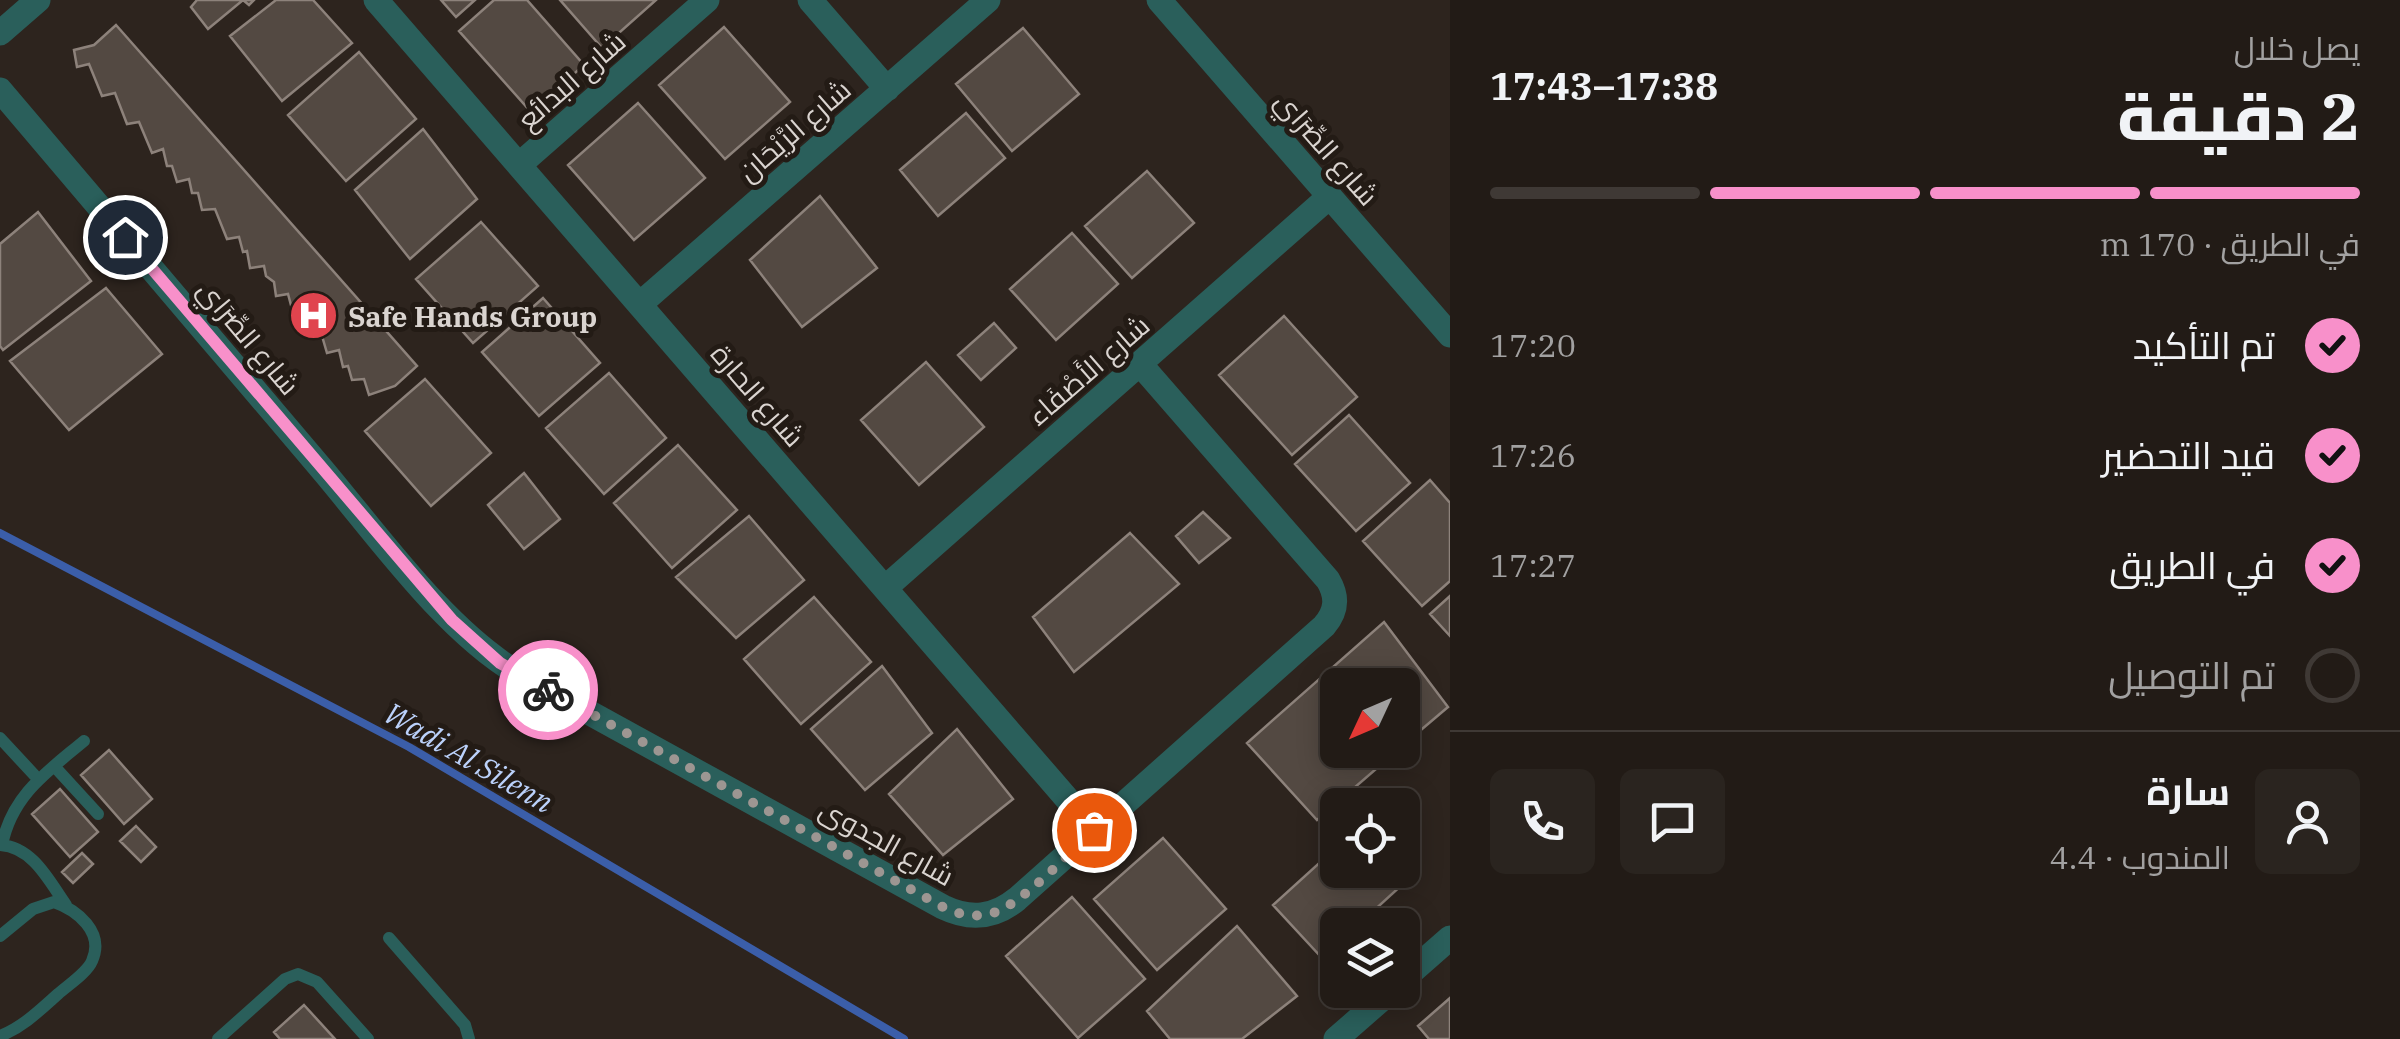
<!DOCTYPE html>
<html lang="ar">
<head>
<meta charset="utf-8">
<style>
	:root { --surface:#221b16; --page:#2a241f; --text:#f1f3f6; --muted:#a2a1a1; --line:#3f3935; --accent:#f890ca }
	body { margin:0; font-family:"IBM Plex Serif",Cairo,serif; background:var(--page); color:var(--text); direction:rtl; height:100vh; display:flex; flex-direction:column; font-size:38px; white-space:nowrap }
	* { box-sizing:border-box; margin:0 }
	p { font-size:32px; color:var(--muted) }
	.icon { flex:none; width:55px; height:55px; fill:none; stroke:currentColor; stroke-width:2; stroke-linecap:round; stroke-linejoin:round }
	.map { position:relative; flex:1; overflow:hidden; direction:ltr }
	.details { display:flex; flex-direction:column; background:var(--surface); width:950px }
	.details>* { flex:none }
	.needle { width:65px; rotate:226deg }
	.controls { position:absolute; left:1320px; top:668px; display:grid; gap:20px }
	.controls a { display:grid; place-items:center; width:100px; height:100px; border-radius:15px; background:var(--surface); box-shadow:0 5px 25px #0003,0 0 0 2px var(--line); font-size:50px }
	.pin { position:absolute; display:grid; place-items:center; width:85px; height:85px; color:#fff; margin:-42px; border:5px solid #fff; border-radius:50%; box-shadow:0 2px 10px #0007 }
	.courier { position:absolute; display:grid; place-items:center; width:100px; height:100px; margin:-50px; border:8px solid #f890ca; border-radius:50%; background:#fff; color:#222; box-shadow:0 2px 12px #0007 }
	.head em { font-style:normal; font-weight:800 }
	.head div { display:flex; flex-direction:column-reverse }
	.head { display:flex; align-items:center; justify-content:space-between; height:170px; padding:0 40px }
	h1 { font-size:65px; font-weight:800; line-height:75px }
	.bar { display:grid; grid-template-columns:repeat(4,1fr); gap:15px 10px; align-content:center; height:120px; padding:0 40px }
	.bar i { height:12px; border-radius:8px; background:var(--line) }
	.bar .current { background:var(--accent) }
	.bar p { grid-column:span 4 }
	.line { display:flex; align-items:center; gap:25px; padding:0 40px; border-top:2px solid var(--line) }
	.line div { flex:1 }
	.round { display:grid; place-items:center; flex:none; width:105px; height:105px; border-radius:15px; background:var(--page) }
	ol { padding:0 40px; list-style:none }
	li { display:flex; align-items:center; gap:30px; height:110px }
	li p { margin-inline-start:auto }
	li .icon { padding:10px; border-radius:50%; background:var(--accent); color:#111; stroke-width:4 }
	li:last-child { color:var(--muted) }
	li i { width:55px; height:55px; border:5px solid var(--line); border-radius:50% }
	main { display:flex; flex:1; min-height:0 }
	.map>svg:first-child { display:block }
</style>
</head>
<body>
<main>
<section class="details">
<div class="head"><div><h1>2 دقيقة</h1><p>يصل خلال</p></div><em>17:38–17:43</em></div>
<div class="bar"><i class="current"></i><i class="current"></i><i class="current"></i><i></i><p>في الطريق · 170 m</p></div>
<ol>
<li><svg class="icon" aria-label="check" viewBox="0 0 24 24"><path d="M5 12l5 5 9-10"/></svg>تم التأكيد<p>17:20</p></li>
<li><svg class="icon" aria-label="check" viewBox="0 0 24 24"><path d="M5 12l5 5 9-10"/></svg>قيد التحضير<p>17:26</p></li>
<li><svg class="icon" aria-label="check" viewBox="0 0 24 24"><path d="M5 12l5 5 9-10"/></svg>في الطريق<p>17:27</p></li>
<li><i></i>تم التوصيل</li>
</ol>
<div class="line" style="height:180px"><a class="round"><svg class="icon" aria-label="person" viewBox="0 0 24 24"><circle cx="12" cy="8" r="4"/><path d="M4 21q1-7 8-7t8 7"/></svg></a><div><b>سارة</b><p>المندوب · 4.4</p></div><a class="round"><svg class="icon" aria-label="chat" viewBox="0 0 24 24"><path d="M4 5h16v11H9l-5 4z"/></svg></a><a class="round"><svg class="icon" aria-label="phone" viewBox="0 0 24 24"><path d="M5 4h4l2 5-3 2q2 4 5 5l2-3 5 2v4C11 20 4 13 5 4z"/></svg></a></div>
</section>
<div class="map">
<svg width="1450" height="1039" viewBox="0 0 1450 1039">
	<rect width="100%" height="100%" fill="#2d241e"/>
	<g fill="none" stroke-linecap="round" stroke-linejoin="round">
		<path stroke="#3b5ea9" stroke-width="8" d="M0,533L409,747L904,1039"/>
	</g>
	<path fill="#534942" stroke="#8d827b" stroke-width="2.5" d="M197,0H254L249,5L243,0L208,29L191,7Z
		M276,0H313L352,43L282,101L230,36Z
		M441,0H475L456,17Z
		M494,0H527L584,65L531,112L459,31Z
		M560,0H656L602,48Z
		M116,25L417,366L395,386L369,395L364,379L352,380L348,366L343,367L339,350L327,353L322,336L317,337L315,322L303,325L296,308L292,309L288,294L276,296L274,282L266,276L264,266L250,268L247,251L243,252L239,237L227,239L215,209L202,210L198,193H192L189,179L177,182L172,166H167L163,149L152,153L139,122L127,124L115,93L102,96L89,64L77,67L74,50L94,45Z
		M724,27L790,102L725,159L659,85Z
		M1023,28L1079,94L1012,151L956,84Z
		M359,52L416,119L346,181L288,115Z
		M638,103L705,178L634,240L568,165Z
		M966,113L1005,158L938,216L900,170Z
		M423,129L477,199L410,259L355,190Z
		M1147,171L1194,223L1132,278L1085,226Z
		M820,196L877,268L802,327L750,260Z
		M38,212L91,281L3,350L0,346V244Z
		M481,222L538,286L473,343L416,279Z
		M1072,233L1118,284L1056,340L1010,289Z
		M106,288L162,354L69,430L10,361Z
		M543,298L600,363L539,416L482,352Z
		M1284,316L1357,397L1292,455L1219,375Z
		M994,323L1016,348L981,380L958,355Z
		M926,362L984,427L919,485L861,420Z
		M609,373L666,438L604,494L546,428Z
		M425,379L491,453L431,506L365,431Z
		M1349,415L1410,483L1356,531L1295,464Z
		M678,445L737,510L672,568L614,503Z
		M524,473L560,519L524,549L488,505Z
		M1430,480L1450,503V581L1422,606L1363,541Z
		M1203,512L1230,538L1199,563L1176,536Z
		M749,516L804,580L736,638L676,577Z
		M1130,533L1179,584L1074,672L1033,617Z
		M1450,596V636L1430,614Z
		M814,597L871,662L801,724L744,659Z
		M1384,622L1448,707L1402,746V685H1338V750H1398L1317,820L1247,743Z
		M882,666L932,733L865,790L811,729Z
		M957,729L1013,799L943,855L889,794Z
		M109,750L152,799L124,824L81,775Z
		M60,789L98,832L70,857L32,814Z
		M136,826L156,847L141,862L120,841Z
		M1163,838L1226,909L1157,970L1094,899Z
		M1338,846V870H1390L1403,884L1358,925H1338V943L1322,958L1273,905Z
		M82,853L93,864L73,883L62,872Z
		M1072,897L1145,979L1078,1038L1006,956Z
		M1237,926L1297,996L1242,1039H1170L1147,1011Z
		M1450,998V1039H1429L1418,1026Z
		M304,1005L335,1039H280L274,1032Z"/>
	<g fill="none" stroke-linecap="round" stroke-linejoin="round">
		<path stroke="#2a5f5b" stroke-width="12" d="M0,738L38,779
			M54,766L98,814
			M0,845C33,847 49,881 66,905
			M2,845C12,795 47,772 84,741
			M0,936L33,909L54,902C77,910 105,932 92,961C87,973 68,985 58,994C40,1010 23,1027 0,1036
			M389,938L465,1025L469,1039
			M218,1039L285,979L298,974L317,982L368,1039"/>
		<path stroke="#2a5f5b" stroke-width="25" d="M376,0L1094,830
			M810,0L887,89
			M1159,0L1450,335
			M0,33L38,0
			M0,90C107,216 213,342 320,467C377,534 444,630 519,674L943,907C970,920 994,918 1017,899L1324,626C1337,611 1338,597 1328,580L1140,364
			M519,165L707,0
			M640,304L988,0
			M885,588L1330,196
			M1402,980L1450,938
			M1336,1039L1392,990"/>
	</g>
	<g fill="none" stroke-linecap="round" stroke-linejoin="round">
		<path stroke="#9d9692" stroke-width="10" stroke-dasharray="0 18" d="M548,690L943,907C958,914 972,918 989,914C1019,908 1070,852 1094,830"/>
		<path stroke="#f890ca" stroke-width="12" d="M125,237L452,620L500,663L548,690"/>
	</g>
	<defs>
		<symbol id="hospital-disc" viewBox="-11 -11 22 22"><circle r="9.5" fill="#e0444e" stroke="#231b15"/><path d="M-5-5h3v3.5h4V-5h3V5h-3V1.5h-4V5h-3Z" fill="#fff"/></symbol>
	</defs>
	<g fill-rule="evenodd">
		<use href="#hospital-disc" x="286" y="288" width="55" height="55"/>
	</g>
	<g text-anchor="middle" dominant-baseline="central" stroke-width="10" stroke-linejoin="round" paint-order="stroke">
		<g font-size="28" fill="#dad4d0" stroke="#231b15">
			<text transform="translate(571 80) rotate(-41)">شارع البدائع</text>
			<text transform="translate(794 130) rotate(-41)">شارع الرَّيْحَان</text>
			<text transform="translate(1327 148) rotate(49)">شارع الصِّرَاي</text>
			<text transform="translate(249 337) rotate(50)">شارع الصِّرَاي</text>
			<text transform="translate(1088 370) rotate(-41)">شارع الأَصْفَاء</text>
			<text transform="translate(758 395) rotate(49)">شارع الحارة</text>
			<text transform="translate(887 842) rotate(29)">شارع الجدوى</text>
		</g>
		<g font-size="28" font-weight="bold" fill="#dad4d0" stroke="#231b15" text-anchor="start">
			<text x="348" y="316">Safe Hands Group</text>
		</g>
		<g font-size="30" font-style="italic" fill="#bbd1fa" stroke="#231b15">
			<text transform="translate(469 757) rotate(30)">Wadi Al Silenn</text>
		</g>
	</g>
</svg>
<div class="controls">
<a><svg class="needle" viewBox="-14 -14 28 28"><path d="M0-13l5 13h-10z" fill="#e53935"/><path d="M0 13l5-13h-10z" fill="#a2a1a1"/></svg></a>
<a><svg class="icon" aria-label="locate" viewBox="0 0 24 24"><circle cx="12" cy="12" r="6"/><path d="M12 2v4M12 18v4M2 12h4M18 12h4"/></svg></a>
<a><svg class="icon" aria-label="layers" viewBox="0 0 24 24"><path d="M12 4l9 5-9 5-9-5zM3 14l9 5 9-5"/></svg></a>
</div>
<div class="pin" style="left:1094px;top:830px;background:#ea580c"><svg class="icon" aria-label="bag" viewBox="0 0 24 24"><path d="M5 8h14l-1 12H6zM9 8a3 3 0 0 1 6 0"/></svg></div>
<div class="pin" style="left:125px;top:237px;background:#1f2937"><svg class="icon" aria-label="home" viewBox="0 0 24 24"><path d="M3 11l9-7 9 7M6 9v11h12V9"/></svg></div>
<div class="courier" style="left:548px;top:690px"><svg class="icon" aria-label="bike" viewBox="0 0 24 24"><circle cx="6" cy="16" r="4"/><circle cx="18" cy="16" r="4"/><path d="M6 16l4-8h5l3 8M10 8l3 8H6M13 5h3"/></svg></div>
</div>
</main>
</body>
</html>
